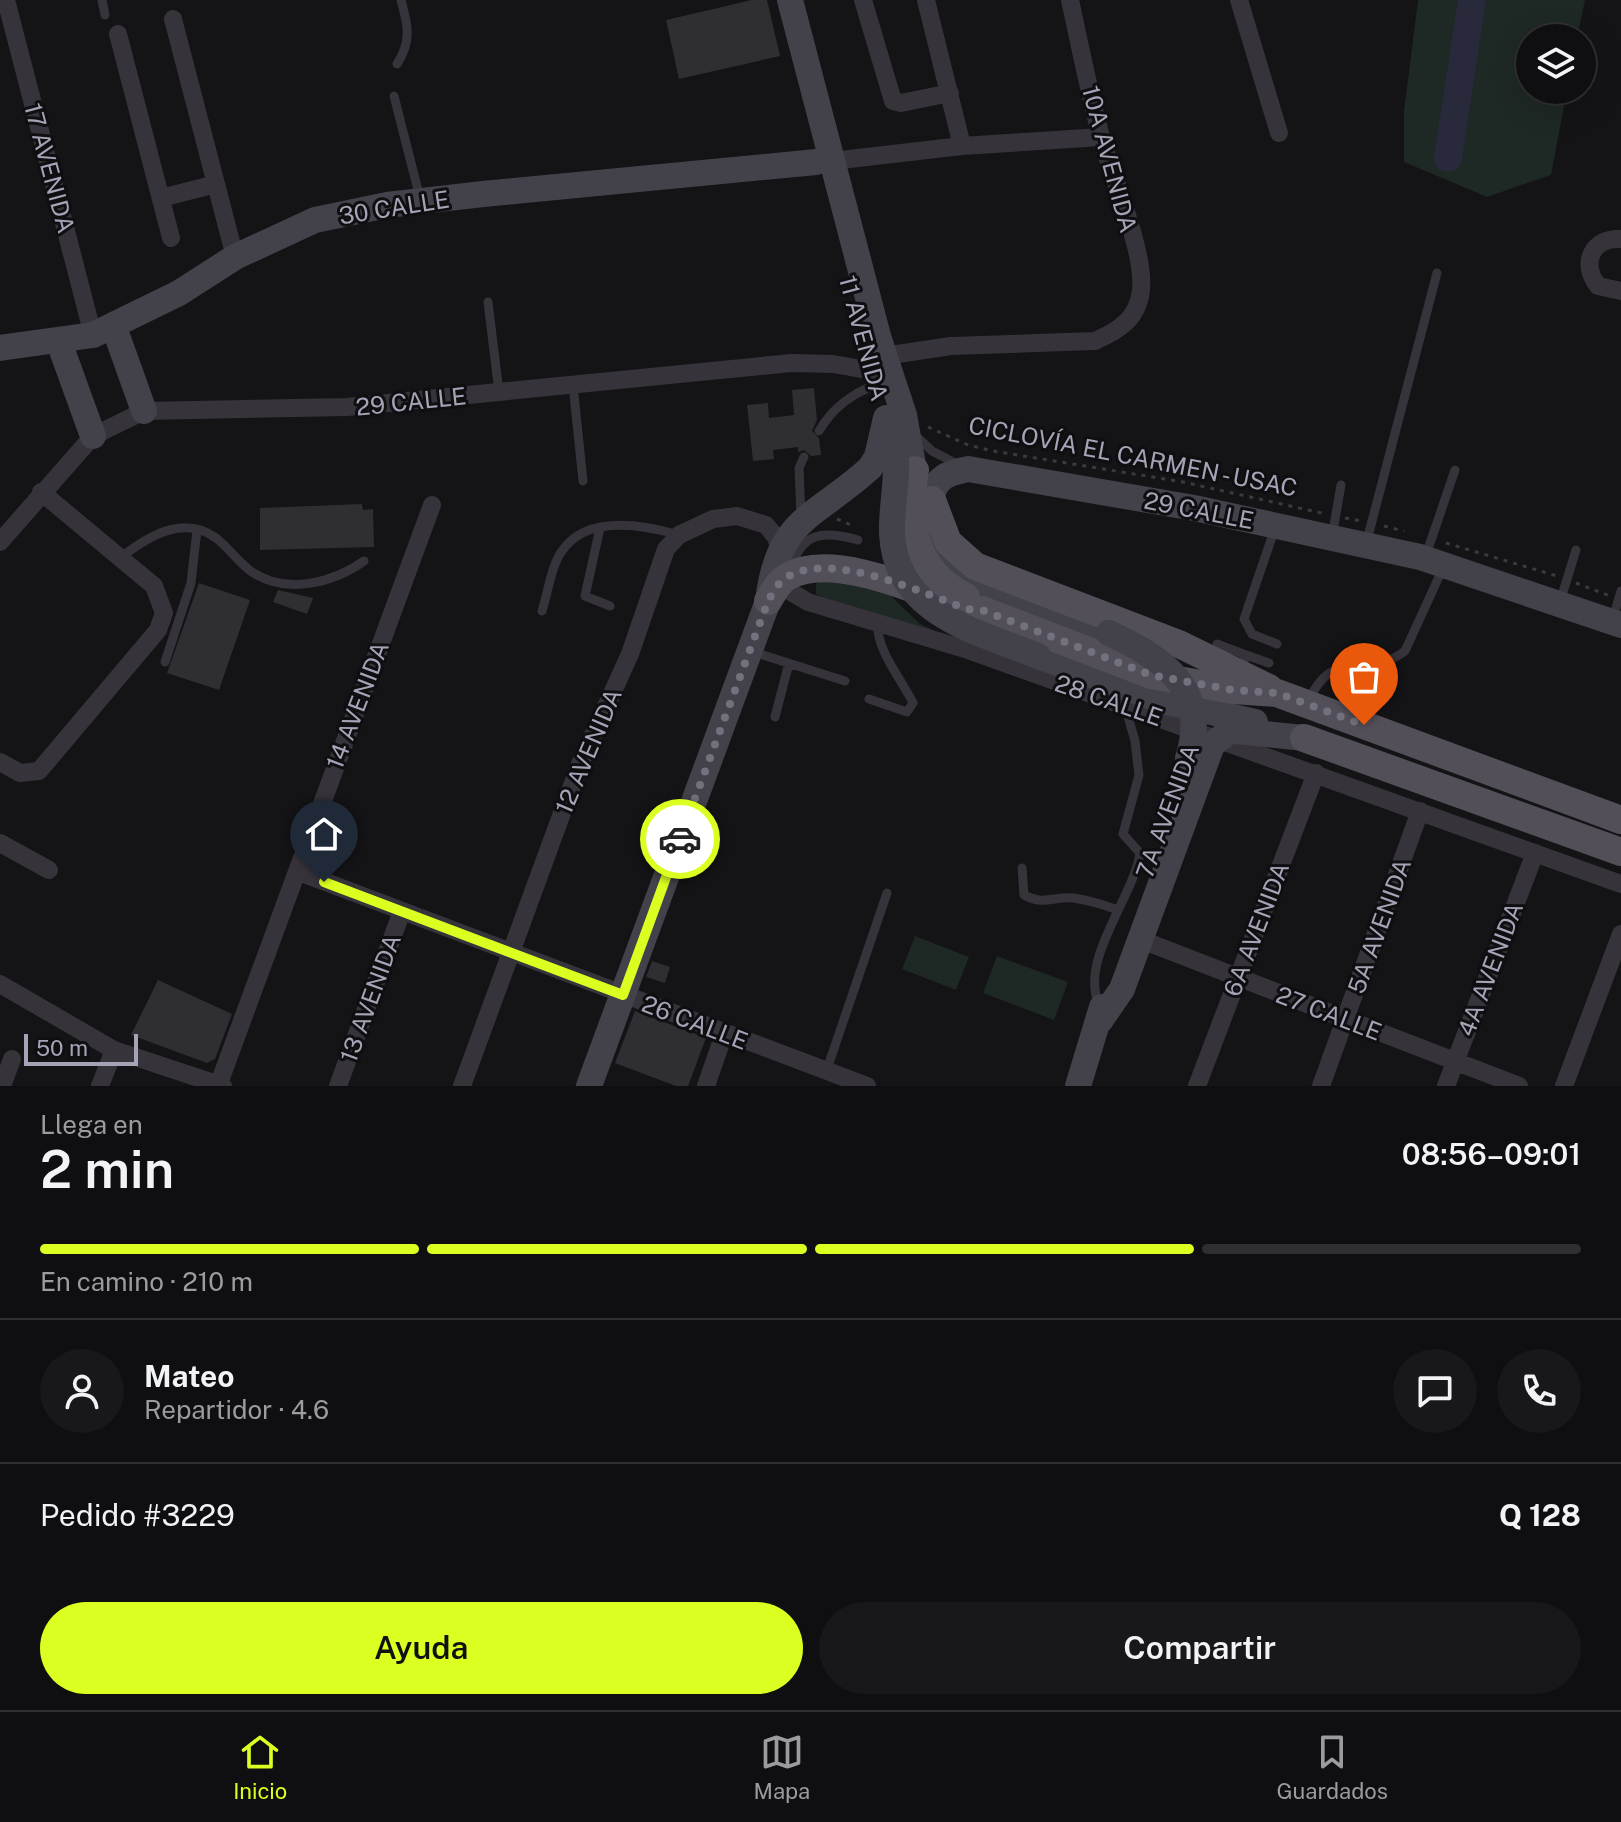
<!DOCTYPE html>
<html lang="es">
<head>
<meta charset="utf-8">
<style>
	:root { --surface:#0f0e10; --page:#181719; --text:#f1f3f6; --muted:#9b9c9f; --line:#2f2e30; --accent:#daff20 }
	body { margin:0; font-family:"Public Sans",sans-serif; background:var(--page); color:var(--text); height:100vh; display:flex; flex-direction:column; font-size:30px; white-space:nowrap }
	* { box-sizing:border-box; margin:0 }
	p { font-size:26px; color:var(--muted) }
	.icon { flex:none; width:44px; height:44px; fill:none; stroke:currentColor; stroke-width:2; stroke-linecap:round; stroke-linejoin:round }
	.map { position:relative; height:1086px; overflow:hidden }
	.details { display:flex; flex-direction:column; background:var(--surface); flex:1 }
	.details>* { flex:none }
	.fabs { position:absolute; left:1516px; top:24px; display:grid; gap:16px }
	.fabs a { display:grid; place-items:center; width:80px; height:80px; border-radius:50%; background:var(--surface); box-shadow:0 8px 32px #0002,0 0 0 2px var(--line); font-size:40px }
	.scale { position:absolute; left:24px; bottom:20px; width:114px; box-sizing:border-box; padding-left:8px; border:4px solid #a7a3b7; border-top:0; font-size:22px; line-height:28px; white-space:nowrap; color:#a7a3b7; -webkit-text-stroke:6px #0f0e10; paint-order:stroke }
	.pin { position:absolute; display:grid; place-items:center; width:68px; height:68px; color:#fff; margin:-82px -34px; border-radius:50% 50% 50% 0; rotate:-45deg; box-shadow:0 0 8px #0007 }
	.pin .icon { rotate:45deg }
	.courier { position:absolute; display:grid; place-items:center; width:80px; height:80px; margin:-40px; border:6px solid #daff20; border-radius:50%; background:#fff; color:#222; box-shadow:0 2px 10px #0007 }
	.summary em { font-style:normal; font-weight:600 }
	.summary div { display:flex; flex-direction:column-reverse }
	.summary { display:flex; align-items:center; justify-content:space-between; height:136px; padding:0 40px }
	h1 { font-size:52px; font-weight:600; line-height:60px }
	.bar { display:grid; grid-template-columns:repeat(4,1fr); gap:12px 8px; align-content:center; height:96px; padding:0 40px }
	.bar i { height:10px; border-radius:6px; background:var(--line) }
	.bar .current { background:var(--accent) }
	.bar p { grid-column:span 4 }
	.line { display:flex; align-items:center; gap:20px; padding:0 40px; border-top:2px solid var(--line) }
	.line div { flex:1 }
	.round { display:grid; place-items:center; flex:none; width:84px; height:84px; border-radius:42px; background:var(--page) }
	.primary-button { display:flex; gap:16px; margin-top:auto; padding:16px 40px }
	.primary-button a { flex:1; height:92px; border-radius:48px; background:var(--accent); color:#111; font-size:32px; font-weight:600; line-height:92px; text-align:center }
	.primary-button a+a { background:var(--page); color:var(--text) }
	.tab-bar { display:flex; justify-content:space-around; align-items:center; height:112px; border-top:2px solid var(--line); background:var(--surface); font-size:22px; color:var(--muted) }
	.tab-bar a { display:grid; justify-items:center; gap:4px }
	.tab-bar .current { color:var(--accent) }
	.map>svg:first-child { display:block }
</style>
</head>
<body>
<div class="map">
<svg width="1621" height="1086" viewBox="0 0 1621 1086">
	<rect width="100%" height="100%" fill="#141315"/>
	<path fill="#1e2824" d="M1418,0H1585L1577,38H1530V90H1567L1551,175L1487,197L1404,162V111Z
		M823,577L889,594L920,624L940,633L840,605L816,594V584Z
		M915,936L969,957L956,990L902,969Z
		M997,956L1068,982L1054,1020L983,993Z"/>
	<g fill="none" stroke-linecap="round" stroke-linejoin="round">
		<path stroke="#28293a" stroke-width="28" d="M1448,158L1472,0"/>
	</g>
	<path fill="#2f2e32" d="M752,0H767L780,56L679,79L666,20Z
		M814,388L817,420L812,431L819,438L821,455L811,456L804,450L798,452V447L773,450L774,459L753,461L747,405L768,403L769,418L794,415L792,390Z
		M362,504L363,510L373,509L374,547L260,550V508Z
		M199,583L250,600L219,690L167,673Z
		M278,590L313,598L307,614L273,602Z
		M652,961L670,967L665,983L646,977Z
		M158,980L232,1014L215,1059L207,1063L131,1035Z
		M635,1011L706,1038L688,1086H676L615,1063Z"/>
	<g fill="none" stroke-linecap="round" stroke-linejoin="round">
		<path stroke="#3b3941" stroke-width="3" stroke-dasharray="4 6" stroke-linecap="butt" d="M928,427L968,445L993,451L1183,482L1326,514
			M1345,518L1361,521
			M837,519L851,525
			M1384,526L1404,531
			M1446,543L1557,576
			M1576,583L1610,596"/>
		<path stroke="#36333a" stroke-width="9" d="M102,0L105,15
			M397,64C412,41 408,25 401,0
			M394,96L420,198
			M488,302L499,392
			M573,385L583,481
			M819,431C833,407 852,394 877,384
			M914,434L932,451L957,464
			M801,516L799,468L804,457
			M600,528L585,596L610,606
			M1275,528L1244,619L1252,634L1277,644
			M1332,537L1341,485
			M1366,544L1437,273
			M1426,555L1455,470
			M120,558C147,537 183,514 216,538C229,548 239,563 252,572C286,595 333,583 364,561
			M790,570C802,532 822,530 858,540
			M1560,602L1576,550
			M542,611C548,593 551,566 562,551C587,514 644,525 679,535
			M1613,618L1621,591
			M1217,644L1246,655
			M753,652L845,681
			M165,662L191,583L197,530
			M1242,669L1246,655L1269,663
			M869,699L907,712L913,703C900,676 878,654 877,622
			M1308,702C1334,644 1367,680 1405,651L1443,568
			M775,717L789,663
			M1022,868L1024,895C1043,906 1055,896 1074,898C1088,900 1104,905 1118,910
			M1100,1006C1077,962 1134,897 1140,853L1123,834L1139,775L1135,741L1125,706
			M826,1072L887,893"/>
		<path stroke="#36333a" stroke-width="18" d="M6,0L93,335
			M863,0L893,101L901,103L950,93
			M926,0L962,146
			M1239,0L1279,133
			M173,19L235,257
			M118,34L171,238
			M832,161L962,146L1101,137
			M161,198L216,184
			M1621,239C1592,237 1580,264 1598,286L1621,291
			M884,356L951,346L1095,341C1120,330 1138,318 1141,290C1145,251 1112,177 1101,137C1089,92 1080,46 1070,0
			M0,542L93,436L144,411L347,407L791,363L833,364L873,371
			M787,576L791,592L808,602L968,650L1621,884
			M0,762L20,773L39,771L158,630L164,613L154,586L41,492
			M0,843L49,870
			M299,872L867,1086
			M1139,939L1519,1086
			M0,984L114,1050L223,1086
			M2,1086L12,1059
			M100,1086L114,1050
			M218,1086L432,505
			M338,1086L402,911
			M462,1086L580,764L630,654L666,549L679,535L713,519L737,516L766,525L776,537L780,551
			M706,1086L724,1034
			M1197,1086L1316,773
			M1321,1086L1420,811
			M1446,1086L1535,853
			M1564,1086L1621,934"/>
		<path stroke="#43414a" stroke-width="26" d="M790,0L878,336L904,415L918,492
			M114,327L144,411
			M59,342L93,436
			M0,348L93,335L179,293L235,257L315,220L387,205L483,194L816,162
			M1007,601L1109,633
			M1023,603C1000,590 970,582 950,564C932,547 919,494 944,477C951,472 960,471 968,469L1194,508L1420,557L1621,625
			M1038,656L1163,701L1255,722
			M1100,1021L1122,989L1212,745L1228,732L1237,731L1304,738
			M589,1086L768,601C778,517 815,518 870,468L877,457L886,418
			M1078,1086L1102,1007"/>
		<path stroke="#524f59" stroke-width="28" d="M915,470C907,523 913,571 966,597
			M932,500L948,542L975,566L1179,644L1269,688
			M768,601C773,593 778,582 787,577C831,550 923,593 967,609L982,610L1151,675L1233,690L1277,693L1621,820
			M1304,738L1621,852"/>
		<path stroke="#43414a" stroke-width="26" d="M895,448C899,480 891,504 892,534C896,614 976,631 1038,656
			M1109,633C1165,659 1210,690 1188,758"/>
	</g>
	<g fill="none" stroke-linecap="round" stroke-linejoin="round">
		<path stroke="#74717e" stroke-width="8" stroke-dasharray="0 14.4" d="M680,839L768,601C773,593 778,582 787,577C831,550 923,593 967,609L982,610L1151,675L1233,690L1277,693L1364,725"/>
		<path stroke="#daff20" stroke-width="10" d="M324,882L623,995L680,839"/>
	</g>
	<g text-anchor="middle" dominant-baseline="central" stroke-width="6" stroke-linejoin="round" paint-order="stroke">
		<g font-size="24" fill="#a7a3b7" stroke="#0f0e10">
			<text transform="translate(1110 159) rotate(75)">10A AVENIDA</text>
			<text transform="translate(50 168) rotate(75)">17 AVENIDA</text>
			<text transform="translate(394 207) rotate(-9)">30 CALLE</text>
			<text transform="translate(864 338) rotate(75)">11 AVENIDA</text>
			<text transform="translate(411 401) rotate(-6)">29 CALLE</text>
			<text transform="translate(1133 456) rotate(11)">CICLOVÍA EL CARMEN - USAC</text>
			<text transform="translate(1199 510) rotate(11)">29 CALLE</text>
			<text transform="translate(1109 700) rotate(19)">28 CALLE</text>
			<text transform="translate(357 705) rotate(-69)">14 AVENIDA</text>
			<text transform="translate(588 751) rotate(-67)">12 AVENIDA</text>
			<text transform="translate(1167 811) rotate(-70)">7A AVENIDA</text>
			<text transform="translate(1379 926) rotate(-70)">5A AVENIDA</text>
			<text transform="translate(1256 929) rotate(-69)">6A AVENIDA</text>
			<text transform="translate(1490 969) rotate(-69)">4A AVENIDA</text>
			<text transform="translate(370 998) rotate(-70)">13 AVENIDA</text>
			<text transform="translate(1329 1013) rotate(21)">27 CALLE</text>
			<text transform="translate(695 1022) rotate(21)">26 CALLE</text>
		</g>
	</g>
</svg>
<div class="fabs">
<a><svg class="icon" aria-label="layers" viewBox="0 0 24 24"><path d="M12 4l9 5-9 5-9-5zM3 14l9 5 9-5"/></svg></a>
</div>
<div class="scale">50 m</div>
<div class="pin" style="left:1364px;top:725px;background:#ea580c"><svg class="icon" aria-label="bag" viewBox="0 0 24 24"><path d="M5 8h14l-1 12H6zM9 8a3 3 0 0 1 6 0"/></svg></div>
<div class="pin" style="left:324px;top:882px;background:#1f2937"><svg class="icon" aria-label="home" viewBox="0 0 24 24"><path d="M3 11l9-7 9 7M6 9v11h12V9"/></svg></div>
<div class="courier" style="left:680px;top:839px"><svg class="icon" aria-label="car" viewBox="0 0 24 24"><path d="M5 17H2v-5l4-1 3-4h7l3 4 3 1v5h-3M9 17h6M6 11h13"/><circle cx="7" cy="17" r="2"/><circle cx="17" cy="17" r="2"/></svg></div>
</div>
<section class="details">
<div class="summary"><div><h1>2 min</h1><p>Llega en</p></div><em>08:56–09:01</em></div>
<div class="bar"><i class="current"></i><i class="current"></i><i class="current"></i><i></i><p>En camino · 210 m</p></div>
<div class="line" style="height:144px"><a class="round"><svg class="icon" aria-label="person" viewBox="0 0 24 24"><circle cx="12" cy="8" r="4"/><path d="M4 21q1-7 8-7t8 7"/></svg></a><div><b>Mateo</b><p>Repartidor · 4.6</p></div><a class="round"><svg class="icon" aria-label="chat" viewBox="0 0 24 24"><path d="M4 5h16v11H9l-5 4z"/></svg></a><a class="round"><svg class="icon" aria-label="phone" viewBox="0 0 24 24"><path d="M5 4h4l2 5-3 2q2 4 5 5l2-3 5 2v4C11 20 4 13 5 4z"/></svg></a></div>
<div class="line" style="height:104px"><div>Pedido #3229</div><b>Q 128</b></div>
<div class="primary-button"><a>Ayuda</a><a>Compartir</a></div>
</section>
<nav class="tab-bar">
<a class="current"><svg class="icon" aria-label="home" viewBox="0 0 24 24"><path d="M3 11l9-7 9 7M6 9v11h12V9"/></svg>Inicio</a>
<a><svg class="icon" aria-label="map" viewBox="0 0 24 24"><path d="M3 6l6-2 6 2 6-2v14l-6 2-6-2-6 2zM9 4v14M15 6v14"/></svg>Mapa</a>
<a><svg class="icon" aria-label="saved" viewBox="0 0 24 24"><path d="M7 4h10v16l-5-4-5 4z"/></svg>Guardados</a>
</nav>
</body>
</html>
